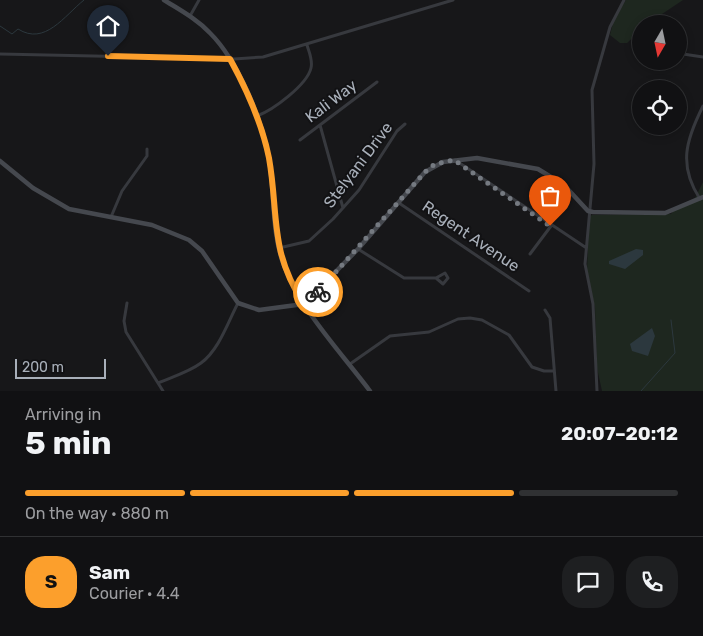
<!DOCTYPE html>
<html lang="en">
<head>
<meta charset="utf-8">
<style>
	:root { --surface:#111113; --page:#1e1f21; --text:#f1f3f6; --muted:#9c9da0; --line:#303133; --accent:#fc9f2c }
	body { margin:0; font-family:Rubik,sans-serif; background:var(--page); color:var(--text); height:100vh; display:flex; flex-direction:column; font-size:19px; white-space:nowrap }
	* { box-sizing:border-box; margin:0 }
	p { font-size:16px; color:var(--muted) }
	.icon { flex:none; width:28px; height:28px; fill:none; stroke:currentColor; stroke-width:2; stroke-linecap:round; stroke-linejoin:round }
	.map { position:relative; height:391px; overflow:hidden }
	.side { display:flex; flex-direction:column; background:var(--surface); flex:1 }
	.side>* { flex:none }
	.needle { width:32px; rotate:189deg }
	.buttons { position:absolute; left:632px; top:15px; display:grid; gap:10px }
	.buttons a { display:grid; place-items:center; width:55px; height:55px; border-radius:50%; background:var(--surface); box-shadow:0 2px 8px #0003,0 0 0 1px var(--line); font-size:25px }
	.scale { position:absolute; left:15px; bottom:12px; width:91px; box-sizing:border-box; padding-left:5px; border:2px solid #a8afb9; border-top:0; font-size:14px; line-height:18px; white-space:nowrap; color:#a8afb9; -webkit-text-stroke:4px #121214; paint-order:stroke }
	.pin { position:absolute; display:grid; place-items:center; width:42px; height:42px; color:#fff; margin:-51px -21px; border-radius:50% 50% 50% 0; rotate:-45deg; box-shadow:0 0 5px #0007 }
	.pin .icon { rotate:45deg }
	.courier { position:absolute; display:grid; place-items:center; width:50px; height:50px; margin:-25px; border:4px solid #fc9f2c; border-radius:50%; background:#fff; color:#222; box-shadow:0 1px 6px #0007 }
	.head em { font-style:normal; font-weight:700 }
	.head div { display:flex; flex-direction:column-reverse }
	.head { display:flex; align-items:center; justify-content:space-between; height:85px; padding:0 25px }
	h1 { font-size:32px; font-weight:700; line-height:38px }
	.bar { display:grid; grid-template-columns:repeat(4,1fr); gap:8px 5px; align-content:center; height:60px; padding:0 25px }
	.bar i { height:6px; border-radius:4px; background:var(--line) }
	.bar .current { background:var(--accent) }
	.bar p { grid-column:span 4 }
	.line { display:flex; align-items:center; gap:12px; padding:0 25px; border-top:1px solid var(--line) }
	.line div { flex:1 }
	.round { display:grid; place-items:center; flex:none; width:52px; height:52px; border-radius:20px; background:var(--page) }
	.map>svg:first-child { display:block }
</style>
</head>
<body>
<div class="map">
<svg width="703" height="391" viewBox="0 0 703 391">
	<rect width="100%" height="100%" fill="#171719"/>
	<path fill="#1e271f" d="M626,0H683L647,24H641V30L627,43H620L610,35L614,19Z
		M703,182V391H602L597,368L595,308L587,271L589,217L592,215L671,214L675,208L695,198Z"/>
	<path fill="#2c383e" d="M636,249L643,250V255L625,269L609,264V261Z
		M652,328L655,336L648,356L632,351L630,344Z"/>
	<g fill="none" stroke-linecap="round" stroke-linejoin="round">
		<path stroke="#2c383e" stroke-width="1" d="M0,26L12,34L18,29C45,46 64,16 84,0
			M641,391L675,353L671,320"/>
		<path stroke="#37393e" stroke-width="3" d="M190,16L199,0
			M679,31L682,38L679,44
			M679,52L683,54L703,57
			M0,54L234,59L263,57L453,0
			M257,116C273,110 307,85 311,68C313,60 309,52 307,45
			M320,125L343,208
			M300,140L377,82
			M455,160L585,247
			M700,199C678,165 686,140 703,106
			M399,203L529,291
			M111,217L122,191L147,156V149
			M279,248L309,241L333,219L359,190L397,131L405,124
			M358,249L404,278H436L443,284L448,278L445,273L436,278
			M530,254L551,226
			M127,303L124,321L126,332L163,391
			M545,310L550,318L556,391
			M350,364L390,336L429,332L458,319L470,318L482,320L509,335L532,367L544,371H554
			M158,383C172,377 189,372 201,363C219,350 228,322 238,303
			M597,391L593,304L585,264L594,164L592,90L610,27L624,0"/>
		<path stroke="#45484e" stroke-width="4.5" d="M164,0C180,10 197,19 210,33C238,61 262,119 269,159C275,194 271,229 283,263C301,311 340,351 370,391
			M0,161L33,188L69,209L152,225L189,240L202,251L238,303L259,310L304,304L358,249L425,172L443,162L477,158L538,169L564,185L588,211L593,212L665,213L703,197"/>
	</g>
	<g fill="none" stroke-linecap="round" stroke-linejoin="round">
		<path stroke="#757a81" stroke-width="5" stroke-dasharray="0 9" d="M318,292L425,172L435,164L454,160L550,226"/>
		<path stroke="#fc9f2c" stroke-width="6" d="M108,56L230,59C247,90 262,123 269,158C279,215 269,251 304,304L318,292"/>
	</g>
	<g text-anchor="middle" dominant-baseline="central" stroke-width="4" stroke-linejoin="round" paint-order="stroke">
		<g font-size="16" fill="#a8afb9" stroke="#121214">
			<text transform="translate(331 101) rotate(-37)">Kali Way</text>
			<text transform="translate(358 165) rotate(-53)">Stelyani Drive</text>
			<text transform="translate(471 236) rotate(34)">Regent Avenue</text>
		</g>
	</g>
</svg>
<div class="buttons">
<a><svg class="needle" viewBox="-14 -14 28 28"><path d="M0-13l5 13h-10z" fill="#e53935"/><path d="M0 13l5-13h-10z" fill="#9c9da0"/></svg></a>
<a><svg class="icon" aria-label="locate" viewBox="0 0 24 24"><circle cx="12" cy="12" r="6"/><path d="M12 2v4M12 18v4M2 12h4M18 12h4"/></svg></a>
</div>
<div class="scale">200 m</div>
<div class="pin" style="left:550px;top:226px;background:#ea580c"><svg class="icon" aria-label="bag" viewBox="0 0 24 24"><path d="M5 8h14l-1 12H6zM9 8a3 3 0 0 1 6 0"/></svg></div>
<div class="pin" style="left:108px;top:56px;background:#1f2937"><svg class="icon" aria-label="home" viewBox="0 0 24 24"><path d="M3 11l9-7 9 7M6 9v11h12V9"/></svg></div>
<div class="courier" style="left:318px;top:292px"><svg class="icon" aria-label="bike" viewBox="0 0 24 24"><circle cx="6" cy="16" r="4"/><circle cx="18" cy="16" r="4"/><path d="M6 16l4-8h5l3 8M10 8l3 8H6M13 5h3"/></svg></div>
</div>
<section class="side">
<div class="head"><div><h1>5 min</h1><p>Arriving in</p></div><em>20:07–20:12</em></div>
<div class="bar"><i class="current"></i><i class="current"></i><i class="current"></i><i></i><p>On the way · 880 m</p></div>
<div class="line" style="height:90px"><b class="round" style="background:var(--accent);color:#111">S</b><div><b>Sam</b><p>Courier · 4.4</p></div><a class="round"><svg class="icon" aria-label="chat" viewBox="0 0 24 24"><path d="M4 5h16v11H9l-5 4z"/></svg></a><a class="round"><svg class="icon" aria-label="phone" viewBox="0 0 24 24"><path d="M5 4h4l2 5-3 2q2 4 5 5l2-3 5 2v4C11 20 4 13 5 4z"/></svg></a></div>
</section>
</body>
</html>
